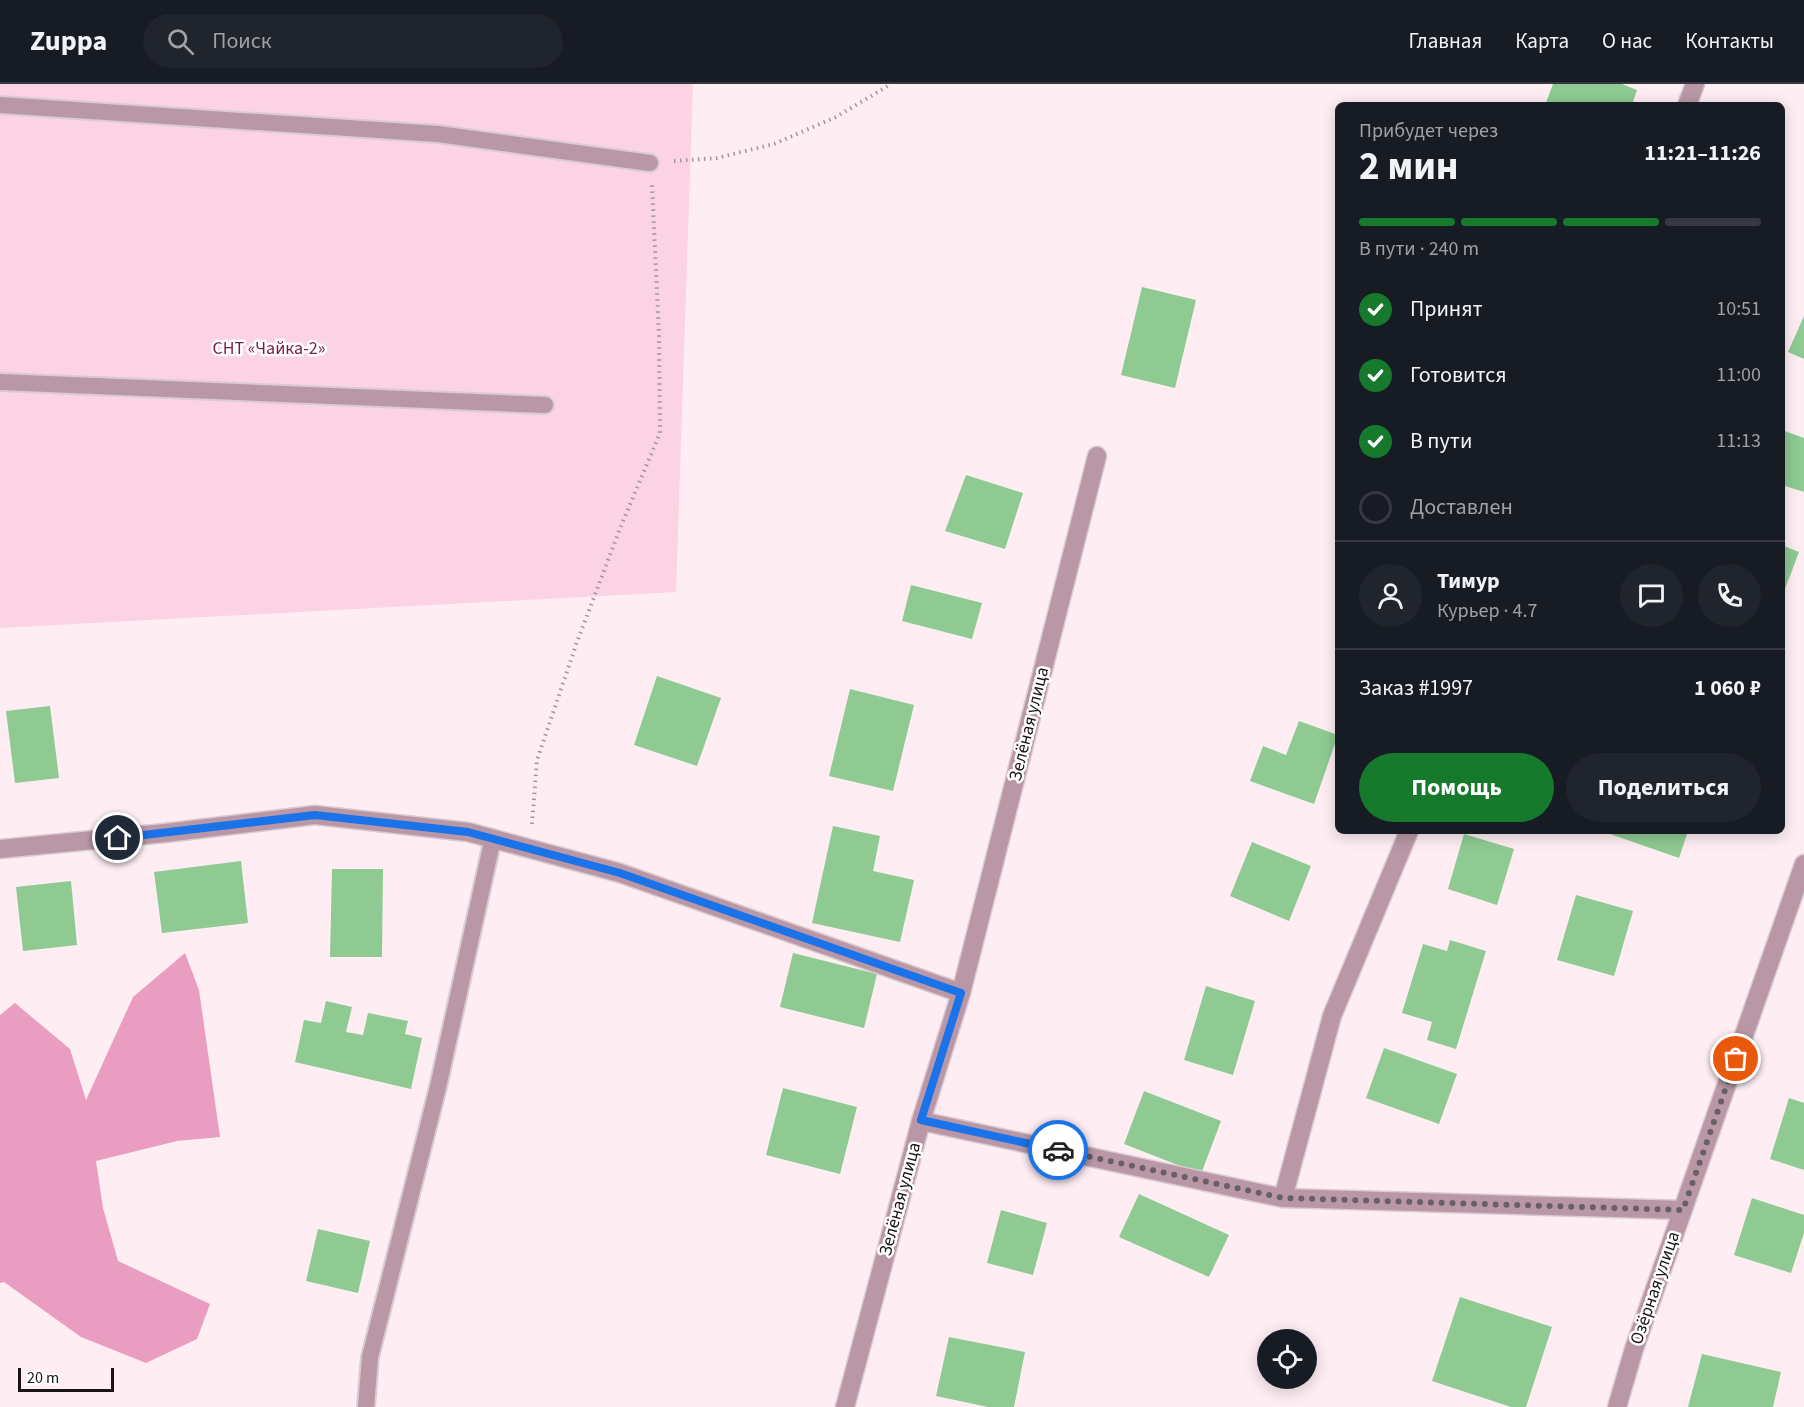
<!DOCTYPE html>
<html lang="ru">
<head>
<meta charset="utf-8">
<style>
	:root { --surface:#171b24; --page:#20242c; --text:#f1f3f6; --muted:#9ea1a6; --line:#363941; --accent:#17792b }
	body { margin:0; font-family:"Source Sans 3",sans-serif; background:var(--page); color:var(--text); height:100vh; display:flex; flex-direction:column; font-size:22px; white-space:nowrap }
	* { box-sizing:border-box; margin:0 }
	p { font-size:20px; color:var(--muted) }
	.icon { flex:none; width:33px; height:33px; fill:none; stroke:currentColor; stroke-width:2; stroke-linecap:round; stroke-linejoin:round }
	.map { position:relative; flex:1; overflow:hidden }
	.side { position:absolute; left:1335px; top:18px; width:450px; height:732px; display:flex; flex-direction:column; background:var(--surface); border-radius:9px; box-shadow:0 3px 15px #0003 }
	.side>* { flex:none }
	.controls { position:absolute; left:1257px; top:1245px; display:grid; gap:12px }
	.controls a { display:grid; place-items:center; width:60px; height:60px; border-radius:50%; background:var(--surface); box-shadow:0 3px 15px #0003; font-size:30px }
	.scale { position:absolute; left:18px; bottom:15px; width:96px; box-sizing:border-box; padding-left:6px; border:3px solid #181315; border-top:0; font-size:16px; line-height:21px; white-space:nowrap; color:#181315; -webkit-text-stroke:4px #fff; paint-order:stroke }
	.pin { position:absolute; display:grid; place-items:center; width:51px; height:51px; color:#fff; margin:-26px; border:3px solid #fff; border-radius:50%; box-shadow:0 2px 6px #0007 }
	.courier { position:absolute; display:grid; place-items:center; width:60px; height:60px; margin:-30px; border:4px solid #1a73e8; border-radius:50%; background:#fff; color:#222; box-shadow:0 2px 8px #0007 }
	.head em { font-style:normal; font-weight:700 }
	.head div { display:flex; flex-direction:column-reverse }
	.head { display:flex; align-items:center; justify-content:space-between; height:102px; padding:0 24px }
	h1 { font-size:39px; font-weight:700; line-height:45px }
	.bar { display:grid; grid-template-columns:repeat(4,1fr); gap:9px 6px; align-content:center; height:72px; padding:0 24px }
	.bar i { height:8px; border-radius:4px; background:var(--line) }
	.bar .current { background:var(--accent) }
	.bar p { grid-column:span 4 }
	.line { display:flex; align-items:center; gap:15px; padding:0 24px; border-top:2px solid var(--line) }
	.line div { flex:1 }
	.round { display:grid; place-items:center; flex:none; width:63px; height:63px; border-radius:32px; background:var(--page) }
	ol { padding:0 24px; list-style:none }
	li { display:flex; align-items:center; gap:18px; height:66px }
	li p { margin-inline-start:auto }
	li .icon { padding:6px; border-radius:50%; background:var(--accent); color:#fff; stroke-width:4 }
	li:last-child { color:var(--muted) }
	li i { width:33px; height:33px; border:3px solid var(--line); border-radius:50% }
	.button { display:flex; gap:12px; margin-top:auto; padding:12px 24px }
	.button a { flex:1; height:69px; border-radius:36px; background:var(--accent); color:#fff; font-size:24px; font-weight:700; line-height:69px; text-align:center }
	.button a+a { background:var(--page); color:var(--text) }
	header { display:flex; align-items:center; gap:36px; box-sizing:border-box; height:84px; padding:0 30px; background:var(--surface); border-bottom:2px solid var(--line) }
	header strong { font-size:28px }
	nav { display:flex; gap:33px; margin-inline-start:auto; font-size:21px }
	.search { width:420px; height:54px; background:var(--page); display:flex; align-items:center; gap:15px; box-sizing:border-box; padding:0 21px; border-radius:33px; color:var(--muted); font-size:22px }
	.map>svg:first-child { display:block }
</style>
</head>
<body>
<header>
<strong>Zuppa</strong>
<div class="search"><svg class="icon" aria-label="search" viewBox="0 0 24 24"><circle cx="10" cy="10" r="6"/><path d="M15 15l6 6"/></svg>Поиск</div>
<nav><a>Главная</a><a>Карта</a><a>О нас</a><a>Контакты</a></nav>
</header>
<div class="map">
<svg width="1804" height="1323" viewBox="0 0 1804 1323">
	<rect width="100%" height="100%" fill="#feeef4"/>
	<path fill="#fcd3e5" d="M0,0H693L676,508L0,544Z"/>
	<path fill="#e99dc0" d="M185,869L199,906L220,1053L177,1057L96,1077L103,1124L118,1177L210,1220L197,1255L146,1279L81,1253L4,1198L0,1199V931L15,919L70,965L86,1016L133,913Z"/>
	<path fill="#8eca92" d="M1553,0H1622L1637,6L1632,21H1545Z
		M1142,203L1196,216L1175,304L1121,291Z
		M1804,232V275L1788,268Z
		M1782,346L1804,354V408L1782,401Z
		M966,391L1023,409L1005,465L945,447Z
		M1782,461L1799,468L1785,505L1782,504Z
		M911,501L982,519L972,555L902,537Z
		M657,592L721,614L697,682L634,661Z
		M850,605L914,621L893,707L829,692Z
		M50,622L59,694L15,699L6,627Z
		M1299,637L1338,651L1314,720L1250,697L1263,662L1286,671Z
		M833,742L880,752L873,787L914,796L900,858L812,839Z
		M1611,747H1688L1679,774L1610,750Z
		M1464,750L1514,765L1497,821L1448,805Z
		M1252,758L1311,782L1289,837L1230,812Z
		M241,777L248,839L162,849L154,788Z
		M332,785H383L382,873H330Z
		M71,797L77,861L23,867L16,803Z
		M1576,811L1633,827L1614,892L1557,876Z
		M1450,856L1486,867L1456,965L1427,956L1432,938L1402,929L1423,860L1447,867Z
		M793,869L877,890L864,944L780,923Z
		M1206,902L1255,917L1233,991L1184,976Z
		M326,917L352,923L346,948L363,951L368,929L408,937L405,950L422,954L411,1005L295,978L304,936L321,939Z
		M1384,964L1457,990L1439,1040L1366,1014Z
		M783,1004L857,1023L840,1090L766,1071Z
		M1144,1007L1221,1037L1201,1090L1124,1060Z
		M1789,1014L1804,1019V1086L1770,1075Z
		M1139,1110L1229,1151L1209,1193L1119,1153Z
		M1752,1114L1804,1131V1149L1791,1189L1734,1171Z
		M1001,1126L1047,1139L1033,1191L987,1179Z
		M318,1145L370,1157L358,1209L306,1197Z
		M1460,1213L1552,1243L1526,1323H1511L1432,1297Z
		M949,1253L1025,1268L1014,1323H988L936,1312Z
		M1702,1270L1781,1288L1773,1323H1688Z"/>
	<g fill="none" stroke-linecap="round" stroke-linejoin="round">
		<defs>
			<path id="lane" d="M0,21L438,50L650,79
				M0,298L545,321
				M366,1323L370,1273L438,1003L493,754"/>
			<path id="street" d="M1687,21L1695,0
				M0,765L165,749L315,731L468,748L620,789L961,909
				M921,1037L1283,1114L1683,1126
				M1283,1114L1332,932L1409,747
				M845,1323L921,1037L961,909L1097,372
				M1617,1323L1634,1265L1804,780"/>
		</defs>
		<use href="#lane" stroke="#d9cbd0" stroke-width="20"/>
		<use href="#street" stroke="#d9cbd0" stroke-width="21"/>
		<path stroke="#a2969b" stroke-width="4" stroke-dasharray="1.5 4.5" stroke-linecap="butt" d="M674,77L717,74L774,60L836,33L891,0
			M532,740L537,676L577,558L621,442L660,349L659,251L652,101"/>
		<use href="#lane" stroke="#b997a6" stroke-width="16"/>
		<use href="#street" stroke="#b997a6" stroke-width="18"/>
	</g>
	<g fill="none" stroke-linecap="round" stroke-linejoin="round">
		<path stroke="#686063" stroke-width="6" stroke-dasharray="0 10.8" d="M1058,1066L1283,1114L1683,1126L1736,975"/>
		<path stroke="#1a73e8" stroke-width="8" d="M118,754L315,731L468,748L620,789L961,909L921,1036L1058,1066"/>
	</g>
	<g text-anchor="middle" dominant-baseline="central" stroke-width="5" stroke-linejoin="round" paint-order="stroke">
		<g font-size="18" fill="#731b4c" stroke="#fff">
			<text x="269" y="264">СНТ «Чайка-2»</text>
		</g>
		<g font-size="18" fill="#181315" stroke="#fff">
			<text transform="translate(1029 640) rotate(-76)">Зелёная улица</text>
			<text transform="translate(900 1115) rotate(-75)">Зелёная улица</text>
			<text transform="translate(1655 1204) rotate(-71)">Озёрная улица</text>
		</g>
	</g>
</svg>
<div class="controls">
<a><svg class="icon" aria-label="locate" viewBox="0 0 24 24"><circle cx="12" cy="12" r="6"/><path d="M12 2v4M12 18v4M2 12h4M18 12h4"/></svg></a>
</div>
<div class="scale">20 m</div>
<div class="pin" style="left:1736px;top:975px;background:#ea580c"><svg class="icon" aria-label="bag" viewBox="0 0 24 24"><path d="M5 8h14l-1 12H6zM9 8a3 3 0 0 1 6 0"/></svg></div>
<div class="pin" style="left:118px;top:754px;background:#1f2937"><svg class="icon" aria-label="home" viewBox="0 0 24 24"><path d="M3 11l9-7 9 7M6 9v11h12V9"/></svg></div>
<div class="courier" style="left:1058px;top:1066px"><svg class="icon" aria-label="car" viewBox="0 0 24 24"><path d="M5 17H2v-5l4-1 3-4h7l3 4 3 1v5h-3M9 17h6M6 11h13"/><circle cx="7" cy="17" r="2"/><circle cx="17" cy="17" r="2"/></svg></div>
<section class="side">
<div class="head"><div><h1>2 мин</h1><p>Прибудет через</p></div><em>11:21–11:26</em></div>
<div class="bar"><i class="current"></i><i class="current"></i><i class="current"></i><i></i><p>В пути · 240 m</p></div>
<ol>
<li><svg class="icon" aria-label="check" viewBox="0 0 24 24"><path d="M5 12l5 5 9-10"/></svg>Принят<p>10:51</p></li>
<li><svg class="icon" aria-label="check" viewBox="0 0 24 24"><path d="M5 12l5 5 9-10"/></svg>Готовится<p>11:00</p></li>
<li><svg class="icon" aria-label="check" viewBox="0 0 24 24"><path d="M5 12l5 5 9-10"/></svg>В пути<p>11:13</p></li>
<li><i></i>Доставлен</li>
</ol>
<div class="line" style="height:108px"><a class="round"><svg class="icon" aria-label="person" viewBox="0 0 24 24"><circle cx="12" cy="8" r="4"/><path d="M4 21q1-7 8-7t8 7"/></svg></a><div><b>Тимур</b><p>Курьер · 4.7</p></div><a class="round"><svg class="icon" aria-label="chat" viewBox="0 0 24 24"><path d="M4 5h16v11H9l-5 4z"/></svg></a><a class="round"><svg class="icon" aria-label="phone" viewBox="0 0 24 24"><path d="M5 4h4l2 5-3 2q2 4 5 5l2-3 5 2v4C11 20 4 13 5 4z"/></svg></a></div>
<div class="line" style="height:78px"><div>Заказ #1997</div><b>1 060 ₽</b></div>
<div class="button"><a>Помощь</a><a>Поделиться</a></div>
</section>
</div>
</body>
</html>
